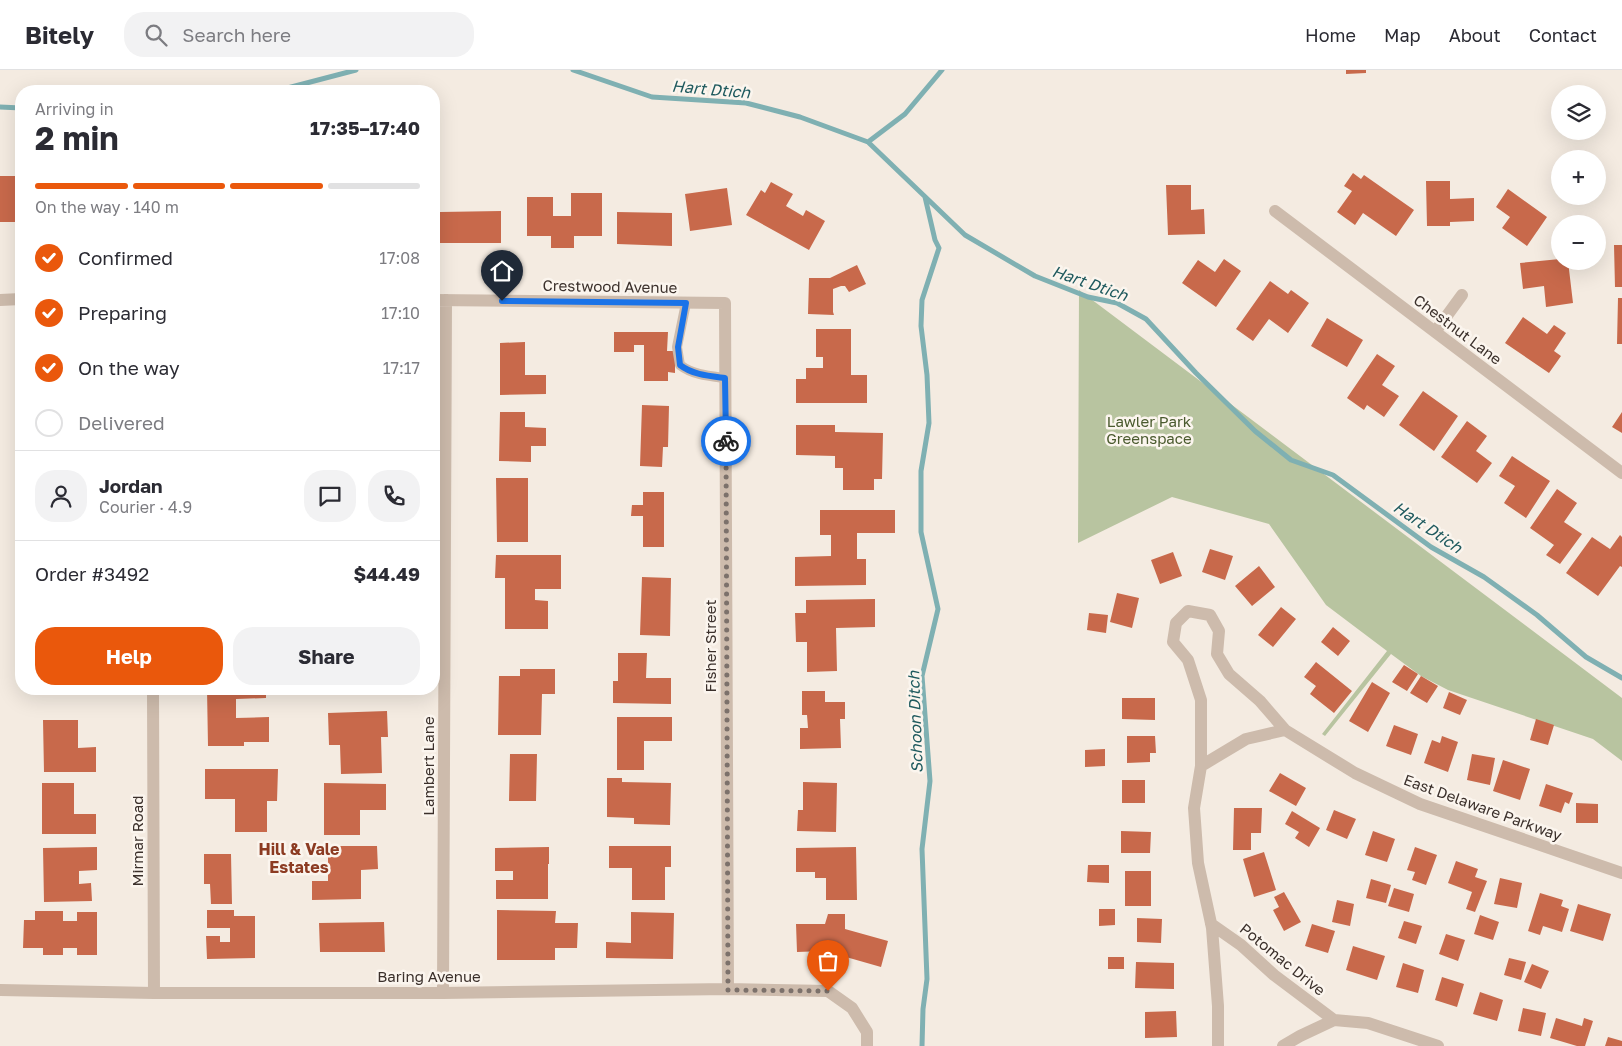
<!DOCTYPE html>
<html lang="en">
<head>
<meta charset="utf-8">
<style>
	:root { --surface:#fff; --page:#f2f2f3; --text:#2b2b33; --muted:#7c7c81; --line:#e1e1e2; --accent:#ea580c }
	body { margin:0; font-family:"Golos Text",sans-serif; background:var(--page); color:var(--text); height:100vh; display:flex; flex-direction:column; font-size:19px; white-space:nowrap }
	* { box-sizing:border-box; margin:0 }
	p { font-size:16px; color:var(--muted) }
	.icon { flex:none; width:28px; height:28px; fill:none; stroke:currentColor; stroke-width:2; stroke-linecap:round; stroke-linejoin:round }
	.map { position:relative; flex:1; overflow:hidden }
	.details { position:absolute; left:15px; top:15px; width:425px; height:610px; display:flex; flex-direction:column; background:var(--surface); border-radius:20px; box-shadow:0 5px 20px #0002 }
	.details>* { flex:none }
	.controls { position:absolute; left:1551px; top:15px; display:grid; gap:10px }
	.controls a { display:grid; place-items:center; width:55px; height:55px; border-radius:50%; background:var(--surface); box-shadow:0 5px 20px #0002; font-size:25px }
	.pin { position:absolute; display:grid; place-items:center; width:42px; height:42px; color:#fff; margin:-51px -21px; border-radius:50% 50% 50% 0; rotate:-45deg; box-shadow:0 0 5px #0007 }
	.pin .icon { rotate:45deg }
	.courier { position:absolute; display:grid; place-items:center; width:50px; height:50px; margin:-25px; border:4px solid #1a73e8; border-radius:50%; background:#fff; color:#222; box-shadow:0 1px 6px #0007 }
	.head em { font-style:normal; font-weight:700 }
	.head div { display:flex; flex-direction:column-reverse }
	.head { display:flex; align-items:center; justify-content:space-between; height:85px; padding:0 20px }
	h1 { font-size:32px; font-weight:700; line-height:38px }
	.bar { display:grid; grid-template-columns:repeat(4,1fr); gap:8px 5px; align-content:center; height:60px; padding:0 20px }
	.bar i { height:6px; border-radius:4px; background:var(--line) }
	.bar .on { background:var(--accent) }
	.bar p { grid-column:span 4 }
	.line { display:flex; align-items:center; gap:12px; padding:0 20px; border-top:1px solid var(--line) }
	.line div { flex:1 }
	.round { display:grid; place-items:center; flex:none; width:52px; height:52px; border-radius:20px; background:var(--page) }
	ol { padding:0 20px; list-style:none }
	li { display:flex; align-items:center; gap:15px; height:55px }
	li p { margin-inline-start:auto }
	li .icon { padding:5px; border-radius:50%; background:var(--accent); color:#fff; stroke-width:4 }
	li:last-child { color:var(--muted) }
	li i { width:28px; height:28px; border:2px solid var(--line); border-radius:50% }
	.action { display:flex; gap:10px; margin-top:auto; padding:10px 20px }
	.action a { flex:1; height:58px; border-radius:20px; background:var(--accent); color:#fff; font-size:20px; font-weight:700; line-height:58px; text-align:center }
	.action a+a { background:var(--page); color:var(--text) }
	header { display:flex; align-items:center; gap:30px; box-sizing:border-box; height:70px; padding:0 25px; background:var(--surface); border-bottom:1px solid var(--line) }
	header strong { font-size:24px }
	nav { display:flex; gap:28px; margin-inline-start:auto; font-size:18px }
	.search { width:350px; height:45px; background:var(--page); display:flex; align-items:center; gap:12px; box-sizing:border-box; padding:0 18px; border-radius:20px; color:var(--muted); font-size:19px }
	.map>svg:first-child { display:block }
</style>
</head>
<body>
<header>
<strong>Bitely</strong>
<div class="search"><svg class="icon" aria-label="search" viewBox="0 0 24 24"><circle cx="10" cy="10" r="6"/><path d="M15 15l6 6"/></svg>Search here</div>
<nav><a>Home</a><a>Map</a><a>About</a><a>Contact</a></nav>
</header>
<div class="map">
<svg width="1622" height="976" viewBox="0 0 1622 976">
	<rect width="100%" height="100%" fill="#f4ebe1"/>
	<path fill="#b8c4a0" d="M1079,220L1622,628V691L1593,669L1448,620L1421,606L1391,584L1325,666L1322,664L1387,581L1326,535L1269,454L1172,427L1078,473Z"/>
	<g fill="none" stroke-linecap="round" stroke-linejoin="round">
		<path stroke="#7fb0b2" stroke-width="5" d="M573,0L652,27L746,33L800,47L868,72L965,165L1035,206L1088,227L1117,233L1146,249L1196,303L1255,361L1291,390L1333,405L1431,477L1484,507L1537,545L1586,587L1622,608
			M276,21L356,0
			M0,37L21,38
			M868,72L905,44L942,0
			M922,976L923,939L927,909L922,779L930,711L922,606L938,539L921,462V401L929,353L927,305L921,256L922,230L939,178L935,170L925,127"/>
	</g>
	<path fill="#c8694b" d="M1346,0H1366V3L1346,4Z
		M1353,103L1361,109L1364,105L1414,140L1396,166L1363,143L1355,155L1337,142L1352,121L1344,116Z
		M0,106H21V152H0Z
		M1426,111H1450V129L1474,128V151L1450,152V156H1427Z
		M771,112L793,124L786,136L803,146L806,140L825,151L809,180L746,145L761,120L765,123Z
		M1166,115H1191V140L1204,139L1205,164L1168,165Z
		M727,118L732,155L690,161L685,124Z
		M1508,119L1547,147L1527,176L1502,158L1510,147L1496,137Z
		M571,123H602V166H574V178H551V166H527V127H553V146H571Z
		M501,141V173H440V142Z
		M617,142L672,143V176L617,174Z
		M1614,175H1622V217H1615Z
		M1224,189L1241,201L1216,237L1182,213L1198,190L1215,202Z
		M1560,189V191H1568L1573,233L1546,237L1544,216L1523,219L1520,193Z
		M857,195L866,214L849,222L845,216H841L833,219V242L834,245L808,244L809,208H830Z
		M1270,211L1288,224L1291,220L1309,233L1288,263L1269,249L1253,271L1236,259Z
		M1618,228H1622V274H1617Z
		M1523,247L1547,264L1554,255L1566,263L1554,281L1561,286L1549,303L1505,273Z
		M1327,248L1363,270L1347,297L1311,276Z
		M816,259H851V305H867V333H796V309H806V298H823V287H816Z
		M614,262H668L667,281H675V303L668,302V311H644V275H634V282H614Z
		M525,272V305H546V324L500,325V273Z
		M1377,284L1395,296L1382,315L1399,326L1384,347L1367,335L1364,340L1347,328Z
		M1423,321L1458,346L1434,381L1399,355Z
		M642,335L669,336L668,377H663L662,397L640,396Z
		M500,342H525V357L546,358V376H531V392L499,391Z
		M1622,342V363L1612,357Z
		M1467,351L1487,366L1476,381L1492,393L1477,413L1441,387Z
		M796,355H835V362L883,363L882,409H874V420H843V398H835V386L796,385Z
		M1512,386L1550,411L1526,448L1504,433L1515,416L1499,406Z
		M496,408H528V472H497Z
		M1557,419L1577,433L1564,452L1582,464L1560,494L1546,485L1554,475L1530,458Z
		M643,422H664V477H643V446H631L632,435H643Z
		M820,440H895V463H857V489H866V515L795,516V487L831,486V465H820Z
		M1620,465L1622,467V497L1620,496L1598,526L1566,503L1592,467L1610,479Z
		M1210,479L1233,486L1225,510L1202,502Z
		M1173,482L1182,506L1160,514L1151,490Z
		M496,485H561V519H535V530L548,531V559H505V508H495Z
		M1259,496L1275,517L1252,536L1235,516Z
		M642,507L671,508L670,566L640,565Z
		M1117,523L1139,528L1132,558L1110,552Z
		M875,529V557L836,558L837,601L807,602V572H796L795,543H806V530Z
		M1281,537L1296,549L1273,577L1258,565Z
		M1089,543L1108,545L1106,563L1087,560Z
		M1333,557L1350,571L1338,586L1321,572Z
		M618,583H647L646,608H671V634L613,633V611H618Z
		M1316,592L1352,621L1334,643L1310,624L1316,616L1304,607Z
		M1404,595L1418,604L1407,621L1392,612Z
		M520,599H555V624H542L541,665H498L499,606H520Z
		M1421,606L1438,616L1427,633L1410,623Z
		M1372,612L1390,623L1368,662L1349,651Z
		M62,619H93V622L62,623Z
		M207,619H266V628L236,629V648L269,647V672H244V676H208Z
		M802,621H825V632H845V649H840L841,678L800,679V658H808L807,645H802Z
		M1449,622L1467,630L1460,645L1443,638Z
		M1122,628H1155V650L1122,649Z
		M387,641L388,667H381L382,703L341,704L340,675H329L328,643Z
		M617,647H672V671H644V700H617Z
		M1536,649L1554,655L1548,675L1530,670Z
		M43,650H78V678L96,677V702H44Z
		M1394,655L1418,664L1411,685L1386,676Z
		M1127,666H1155L1156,683H1150V692L1127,693Z
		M1442,666L1458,672L1448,702L1424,693L1432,670L1440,673Z
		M1105,679V696L1085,697V680Z
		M510,684H537L536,731H509Z
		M1472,684L1495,688L1490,715L1467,710Z
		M1503,690L1530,699L1520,730L1493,721Z
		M205,699H278L277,731H267V762H235V729H205Z
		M1280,703L1306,718L1296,736L1269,721Z
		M607,708H622V712L671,713L670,755L634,754V748L607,747Z
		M1122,710H1145V733H1122Z
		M803,712L837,713L836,762L797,761L798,740H803Z
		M42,713H74V744H96V764H42Z
		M324,713L386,714V740H360V765H324Z
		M1546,714L1573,723L1569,734L1565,732L1561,743L1539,736Z
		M1576,733L1598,734V753H1576Z
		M1234,738H1262L1261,763H1251V780H1233Z
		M1334,740L1356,749L1347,769L1326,760Z
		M1292,741L1320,758L1309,777L1295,768L1299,762L1285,754Z
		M1121,761L1151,762L1150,783H1121Z
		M1373,761L1395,769L1387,792L1365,785Z
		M328,776H377L378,799L361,800V829L312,830V811H328Z
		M609,776H671V797H665V830H632V798H609Z
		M97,777V800L79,801V814L91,813L92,831L44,832L43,778Z
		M549,777V794H548V829H496V810H513V801H495V778Z
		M856,777L857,830H826V808H815V802H796V778Z
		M1415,777L1437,785L1426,815L1412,810L1415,802L1407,800Z
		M1264,782L1276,820L1254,827L1243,789Z
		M204,784H231L232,834H211L210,814H204Z
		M1456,791L1478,799L1475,807L1487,811L1475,842L1466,839L1472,822L1448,813Z
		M1088,795H1109V813L1087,812Z
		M1125,801H1151V836H1125Z
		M1500,808L1522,813L1517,838L1494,834Z
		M1371,809L1391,815L1386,833L1366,828Z
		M1394,818L1414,824L1409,842L1388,836Z
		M1284,822L1301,852L1284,861L1273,840L1279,837L1274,827Z
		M1540,823L1563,830L1561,836L1569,839L1562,862L1543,856L1540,865L1528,861Z
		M1337,830L1354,834L1350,856L1332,852Z
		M1578,834L1611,844L1603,871L1570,861Z
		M1099,839H1115V855L1099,856Z
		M207,840H234V846H255V888L207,889L206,866H220V872H230V858H207Z
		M497,840L556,841L555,853H578L577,878H555V890H497Z
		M35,841H63V851H77V842H97V885H77V878H63V885H43V878H23L24,850H35Z
		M631,842L674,843L673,889L606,888V872L631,873Z
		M828,844H845V859L888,871L881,897L825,881L797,882L796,854H825Z
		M1480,845L1499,852L1493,870L1474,864Z
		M1137,848L1162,849L1161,873L1137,872Z
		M1404,851L1422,856L1416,874L1398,868Z
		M384,852L385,882H320L319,853Z
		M1312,854L1335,861L1328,883L1305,876Z
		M1446,864L1465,870L1458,891L1439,884Z
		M1353,876L1385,886L1377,910L1346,900Z
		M1108,887H1124V899H1108Z
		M1509,888L1526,892L1521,910L1504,905Z
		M1136,892L1174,893V919L1135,918Z
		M1403,893L1424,900L1418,923L1396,917Z
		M1532,894L1549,901L1541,919L1524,912Z
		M1442,907L1464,914L1457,937L1435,930Z
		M1480,922L1503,930L1497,951L1473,944Z
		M1523,938L1546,943L1541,966L1518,961Z
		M1176,941L1177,967L1145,968V942Z
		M1556,948L1582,956L1584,948L1593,951L1585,976H1577L1550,968Z
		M1608,967L1622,971V976H1605Z"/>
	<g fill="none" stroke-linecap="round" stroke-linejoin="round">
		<path stroke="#cdbbac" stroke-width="10" d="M686,233L677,277L680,295C693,305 709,306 725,308"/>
		<path stroke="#cdbbac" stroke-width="12" d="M1275,141L1622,403
			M0,230L21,229
			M434,230L725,233L728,919
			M1435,262L1462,225
			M153,619L154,923
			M1201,696L1246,669L1285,660
			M1211,854L1241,875L1274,905L1334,950
			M0,920L154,923H443L728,919L828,921L852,938L867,962V976
			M443,923L446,230
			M1218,976V936L1212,858L1198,793L1194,738L1201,696V630L1188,590L1173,572L1176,553L1188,541L1210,545L1219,561L1217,584L1229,604L1260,631L1285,660L1355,703L1420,734L1622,803
			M1283,976L1300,966L1334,950L1368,953L1438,976"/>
	</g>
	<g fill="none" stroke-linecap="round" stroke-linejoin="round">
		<path stroke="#7c716b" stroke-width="5" stroke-dasharray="0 9" d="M726,371L728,920L828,921"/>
		<path stroke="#1a73e8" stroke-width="6" d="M502,231L686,233L678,277L680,295C693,305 709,306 725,308L726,371"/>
	</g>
	<g text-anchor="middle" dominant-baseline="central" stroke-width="5" stroke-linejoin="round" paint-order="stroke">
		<g font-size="15" fill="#3b302b" stroke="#fbf5ee">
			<text transform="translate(610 216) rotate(1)">Crestwood Avenue</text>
			<text transform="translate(1458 259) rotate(37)">Chestnut Lane</text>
			<text transform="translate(710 576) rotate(-90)">Fisher Street</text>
			<text transform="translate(428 696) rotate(-90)">Lambert Lane</text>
			<text transform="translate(1483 737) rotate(20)">East Delaware Parkway</text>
			<text transform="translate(137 771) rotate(-90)">Mirmar Road</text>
			<text transform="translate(1283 889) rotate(39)">Potomac Drive</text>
			<text x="429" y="906">Baring Avenue</text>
		</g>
		<g font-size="15" fill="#4a5a2e" stroke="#fbf5ee">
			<text x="1149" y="351">Lawler Park<tspan x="1149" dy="17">Greenspace</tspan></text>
		</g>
		<g font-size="16" font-style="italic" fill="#1f5a5e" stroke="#fbf5ee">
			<text transform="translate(711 19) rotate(5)">Hart Dtich</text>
			<text transform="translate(1090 213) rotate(19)">Hart Dtich</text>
			<text transform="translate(1428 457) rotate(34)">Hart Dtich</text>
			<text transform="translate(915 652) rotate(-92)">Schoon Ditch</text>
		</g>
		<g font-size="16" font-weight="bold" fill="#8c3b22" stroke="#fbf5ee">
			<text x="299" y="779">Hill &amp; Vale<tspan x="299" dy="18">Estates</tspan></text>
		</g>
	</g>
</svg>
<div class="controls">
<a><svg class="icon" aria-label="layers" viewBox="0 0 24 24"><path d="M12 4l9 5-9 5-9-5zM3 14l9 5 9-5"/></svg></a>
<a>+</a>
<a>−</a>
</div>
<div class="pin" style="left:828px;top:921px;background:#ea580c"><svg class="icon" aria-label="bag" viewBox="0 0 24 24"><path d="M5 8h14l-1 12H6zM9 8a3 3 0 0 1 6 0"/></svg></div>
<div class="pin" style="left:502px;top:231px;background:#1f2937"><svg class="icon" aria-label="home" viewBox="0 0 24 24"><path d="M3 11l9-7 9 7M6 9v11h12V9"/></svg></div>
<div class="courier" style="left:726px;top:371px"><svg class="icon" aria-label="bike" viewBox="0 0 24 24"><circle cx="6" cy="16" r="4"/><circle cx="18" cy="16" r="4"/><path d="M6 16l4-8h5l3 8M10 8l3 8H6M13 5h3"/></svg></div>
<section class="details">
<div class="head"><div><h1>2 min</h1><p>Arriving in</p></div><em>17:35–17:40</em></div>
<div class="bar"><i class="on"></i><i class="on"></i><i class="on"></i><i></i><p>On the way · 140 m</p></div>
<ol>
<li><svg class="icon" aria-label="check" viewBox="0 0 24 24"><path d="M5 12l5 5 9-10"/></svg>Confirmed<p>17:08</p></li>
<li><svg class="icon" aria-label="check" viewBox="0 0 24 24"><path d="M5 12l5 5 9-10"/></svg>Preparing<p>17:10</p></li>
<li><svg class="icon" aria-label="check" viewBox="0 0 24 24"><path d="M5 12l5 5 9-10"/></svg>On the way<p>17:17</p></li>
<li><i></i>Delivered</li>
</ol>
<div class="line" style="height:90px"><a class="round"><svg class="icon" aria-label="person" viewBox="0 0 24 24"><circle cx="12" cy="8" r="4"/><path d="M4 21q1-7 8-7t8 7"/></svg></a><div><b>Jordan</b><p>Courier · 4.9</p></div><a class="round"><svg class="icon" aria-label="chat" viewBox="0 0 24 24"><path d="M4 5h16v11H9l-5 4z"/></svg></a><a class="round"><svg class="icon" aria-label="phone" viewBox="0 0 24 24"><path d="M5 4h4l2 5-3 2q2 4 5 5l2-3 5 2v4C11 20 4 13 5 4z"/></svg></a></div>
<div class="line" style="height:65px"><div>Order #3492</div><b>$44.49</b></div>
<div class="action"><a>Help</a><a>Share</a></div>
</section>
</div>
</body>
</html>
